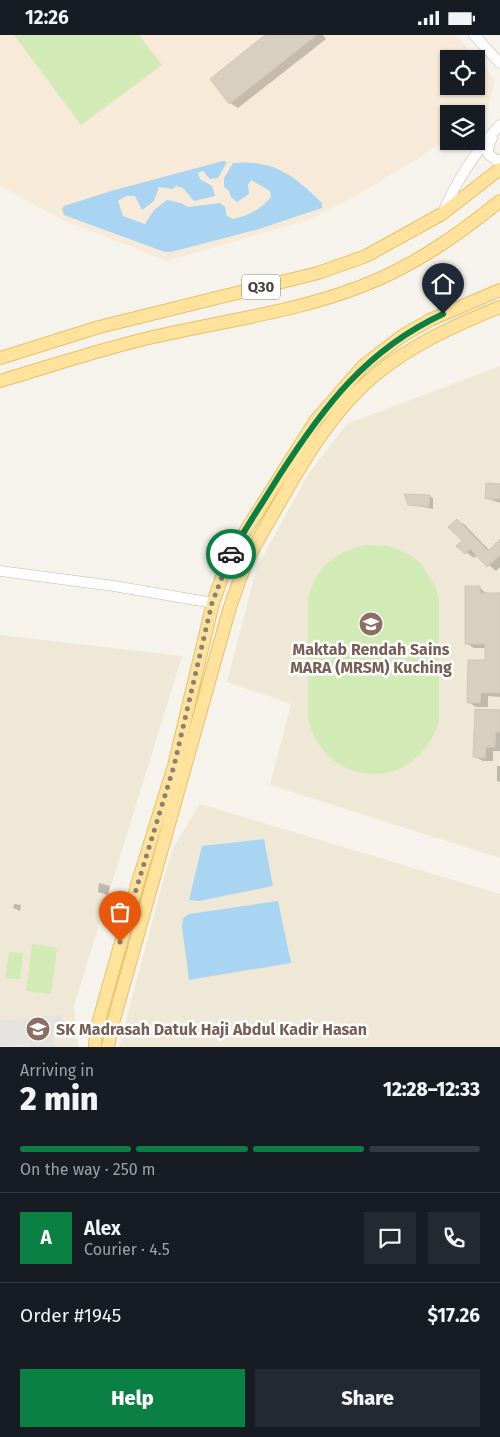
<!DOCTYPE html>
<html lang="en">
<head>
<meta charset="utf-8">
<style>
	:root { --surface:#171b24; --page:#242831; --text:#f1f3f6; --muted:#9ea1a6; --line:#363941; --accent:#0b8043 }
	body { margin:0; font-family:"Fira Sans",sans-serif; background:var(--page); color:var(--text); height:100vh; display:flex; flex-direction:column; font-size:19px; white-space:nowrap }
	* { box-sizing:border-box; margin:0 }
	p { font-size:16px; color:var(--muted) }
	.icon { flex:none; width:28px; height:28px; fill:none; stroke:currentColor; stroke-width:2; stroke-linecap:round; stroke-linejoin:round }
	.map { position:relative; height:1012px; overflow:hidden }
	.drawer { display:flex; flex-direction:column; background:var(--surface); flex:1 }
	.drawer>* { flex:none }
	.controls { position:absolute; left:440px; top:15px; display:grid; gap:10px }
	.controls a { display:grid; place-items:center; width:45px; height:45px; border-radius:0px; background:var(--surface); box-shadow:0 1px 4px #0004; font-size:25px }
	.pin { position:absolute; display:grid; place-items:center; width:42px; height:42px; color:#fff; margin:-51px -21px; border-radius:50% 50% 50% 0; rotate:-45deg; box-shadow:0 0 5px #0007 }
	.pin .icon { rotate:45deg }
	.courier { position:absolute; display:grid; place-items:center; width:50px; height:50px; margin:-25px; border:4px solid #0b8043; border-radius:50%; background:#fff; color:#222; box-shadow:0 1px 6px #0007 }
	.overview em { font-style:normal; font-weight:800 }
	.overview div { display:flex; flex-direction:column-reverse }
	.overview { display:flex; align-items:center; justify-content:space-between; height:85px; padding:0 20px }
	h1 { font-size:32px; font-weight:800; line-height:38px }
	.bar { display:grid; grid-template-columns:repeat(4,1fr); gap:8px 5px; align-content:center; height:60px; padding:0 20px }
	.bar i { height:6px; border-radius:4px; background:var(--line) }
	.bar .current { background:var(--accent) }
	.bar p { grid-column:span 4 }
	.line { display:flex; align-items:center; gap:12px; padding:0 20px; border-top:1px solid var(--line) }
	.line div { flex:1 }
	.round { display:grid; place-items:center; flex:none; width:52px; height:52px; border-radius:0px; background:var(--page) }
	.button { display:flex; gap:10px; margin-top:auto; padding:10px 20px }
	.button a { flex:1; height:58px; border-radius:0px; background:var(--accent); color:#fff; font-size:20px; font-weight:800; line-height:58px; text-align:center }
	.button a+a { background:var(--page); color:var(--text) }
	.status { display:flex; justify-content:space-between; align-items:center; height:35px; padding:0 25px; background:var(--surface); direction:ltr }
	.status svg { height:14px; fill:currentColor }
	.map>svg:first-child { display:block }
</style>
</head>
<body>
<div class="status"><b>12:26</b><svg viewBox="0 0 49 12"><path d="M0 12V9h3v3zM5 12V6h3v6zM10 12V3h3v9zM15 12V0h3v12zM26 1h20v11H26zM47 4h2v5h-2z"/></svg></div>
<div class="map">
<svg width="500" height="1012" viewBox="0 0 500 1012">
	<rect width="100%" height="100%" fill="#f6f3ec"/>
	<path fill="#f7ead8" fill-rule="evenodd" d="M0,0H456L495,44L488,74L476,82V79H449V102L417,124L352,163L308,185L167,226L63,185L0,151ZM449,24H476V51H449Z"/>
	<path fill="#efe8d6" d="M500,331V823L270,750L291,669L227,647L257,532L309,438L347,389Z
		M0,600L182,621L74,971L78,1012H0Z
		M200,769L500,859V1012H119L164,842L173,813Z"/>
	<path fill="#d2eab5" d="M14,0H139L162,30L81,90Z
		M366,510L389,511L412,521L421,529L436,553L439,566V685C420,757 326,757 308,684V566C315,532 333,518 366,510Z
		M32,909L57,913L51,959L26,956Z
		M9,917L23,918L20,944L5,943Z"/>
	<path fill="#e5e3e0" d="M62,980L63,994L53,995L55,1012H29V1008L0,1011V986Z"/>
	<path fill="#a9d4f2" d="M223,126L227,127L218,143L210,144L203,136L198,138L200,144L212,151L215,161L194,166L183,153L176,151L173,154L159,152L154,166L142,175L135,161H126L118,166L123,181L145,189L154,175L167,165L181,168L188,172L220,168L225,172L227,181L233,184C248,181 261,174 271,162L270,156L251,145L248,150L249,159L237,167L231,162L229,156L224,152V143L233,128C274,124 295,141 322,168V173L259,194L171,217H165L72,183L64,180L62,174L64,171L111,156Z
		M264,804L273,851L199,866L189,865L202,811Z
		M278,866L291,928L189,945L182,892L183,883L189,879Z"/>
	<path fill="#0003" d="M267,0H323L326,4L238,73L230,68L211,45Z
		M500,450V468L486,463Z
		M429,461L433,463V474L409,469Z
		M457,485L465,490L490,516L500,506V532L496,536L477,520L474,523L458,511L463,506Z
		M479,552L487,559H500V662L488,661V672H476L468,667L486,627V613H474L466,608Z
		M500,676V716H493V726H483L475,722Z
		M497,731H500V747L497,746Z
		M99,848L110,851L108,860L98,857Z
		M14,869L21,870L20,876L13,873Z"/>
	<path fill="#d8cfc1" stroke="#d3c7b4" d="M265,0H317L229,69L210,44Z
		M486,448L500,449V464H485Z
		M404,459L430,460L429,472L408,470Z
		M457,484L488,516L500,504V520L487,532L470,514L465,519L456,511L462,506L448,492Z
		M465,551H480V558H500V658H481L480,668H467L468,625H485V609H465Z
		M475,674L500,675V697H496L495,712H486L485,723L473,722Z"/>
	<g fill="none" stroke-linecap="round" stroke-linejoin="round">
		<defs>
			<path id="minor" d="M474,0L500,28
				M492,103L488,113V119L496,125H500
				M442,179C456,147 476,116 500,90
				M0,536L114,551L213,568"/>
			<path id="major" d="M0,323L99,292L318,238L366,221L442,179L500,134
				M0,346C51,331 101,314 153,302C222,286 296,277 362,251C414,231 458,200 500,166
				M95,1012L96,996L138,847L174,731L213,568L229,522L316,385L363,331L402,301L430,285L500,255
				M108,1012L113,988L230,572C235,558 240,543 246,529C253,512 264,495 273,479C300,431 331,377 374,341C411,310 455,290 500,272"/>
		</defs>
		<use href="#minor" stroke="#c2bbae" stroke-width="11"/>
		<use href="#major" stroke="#e6c16a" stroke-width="14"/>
		<use href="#minor" stroke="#fff" stroke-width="10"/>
		<use href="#major" stroke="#ffe39c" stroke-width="12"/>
	</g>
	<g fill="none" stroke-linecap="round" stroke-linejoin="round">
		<path stroke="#878178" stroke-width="5" stroke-dasharray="0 9" d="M120,907L174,731L212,568L231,519"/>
		<path stroke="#0b8043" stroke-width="6" d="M231,519C246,492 263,467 279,441C324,371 366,315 443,279"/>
	</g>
	<defs>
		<symbol id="school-disc" viewBox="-11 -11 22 22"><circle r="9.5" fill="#8d6e63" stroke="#fff"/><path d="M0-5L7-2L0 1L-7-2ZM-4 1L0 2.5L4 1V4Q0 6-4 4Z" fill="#fff"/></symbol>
	</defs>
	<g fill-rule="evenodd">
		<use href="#school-disc" x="357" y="575" width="28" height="28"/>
		<use href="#school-disc" x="24" y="980" width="28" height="28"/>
	</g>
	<g text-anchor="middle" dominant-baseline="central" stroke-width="5" stroke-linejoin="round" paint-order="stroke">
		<rect fill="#fff" stroke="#817c74" stroke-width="1" x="242" y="239.5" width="38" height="25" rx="4"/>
		<g font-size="15" font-weight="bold" fill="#4b4439">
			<text x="261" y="252">Q30</text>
		</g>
		<g font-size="16" font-weight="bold" fill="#785e54" stroke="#fff">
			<text x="371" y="614">Maktab Rendah Sains<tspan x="371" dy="18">MARA (MRSM) Kuching</tspan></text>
			<text x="56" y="994" text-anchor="start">SK Madrasah Datuk Haji Abdul Kadir Hasan</text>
		</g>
	</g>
</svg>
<div class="controls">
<a><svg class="icon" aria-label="locate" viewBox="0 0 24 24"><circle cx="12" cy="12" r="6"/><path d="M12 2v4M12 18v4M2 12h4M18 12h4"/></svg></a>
<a><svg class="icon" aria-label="layers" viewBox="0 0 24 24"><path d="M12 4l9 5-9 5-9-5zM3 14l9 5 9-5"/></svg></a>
</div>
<div class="pin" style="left:120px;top:907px;background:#ea580c"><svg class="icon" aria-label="bag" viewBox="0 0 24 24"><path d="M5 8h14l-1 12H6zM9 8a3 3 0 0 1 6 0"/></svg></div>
<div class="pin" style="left:443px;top:279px;background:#1f2937"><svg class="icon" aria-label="home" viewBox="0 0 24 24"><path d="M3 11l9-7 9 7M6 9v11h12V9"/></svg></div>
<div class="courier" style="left:231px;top:519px"><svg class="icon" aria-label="car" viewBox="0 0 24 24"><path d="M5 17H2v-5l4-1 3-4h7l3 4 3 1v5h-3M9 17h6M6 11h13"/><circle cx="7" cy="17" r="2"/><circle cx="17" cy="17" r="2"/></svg></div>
</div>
<section class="drawer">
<div class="overview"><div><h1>2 min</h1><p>Arriving in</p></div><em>12:28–12:33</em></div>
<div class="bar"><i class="current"></i><i class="current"></i><i class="current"></i><i></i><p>On the way · 250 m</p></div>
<div class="line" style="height:90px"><b class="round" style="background:var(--accent);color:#fff">A</b><div><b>Alex</b><p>Courier · 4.5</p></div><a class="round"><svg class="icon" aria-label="chat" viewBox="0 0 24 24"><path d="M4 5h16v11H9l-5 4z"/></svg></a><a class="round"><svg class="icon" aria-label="phone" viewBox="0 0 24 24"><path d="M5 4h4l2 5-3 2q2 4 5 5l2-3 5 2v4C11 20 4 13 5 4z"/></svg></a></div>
<div class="line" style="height:65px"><div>Order #1945</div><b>$17.26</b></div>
<div class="button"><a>Help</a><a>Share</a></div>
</section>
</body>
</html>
